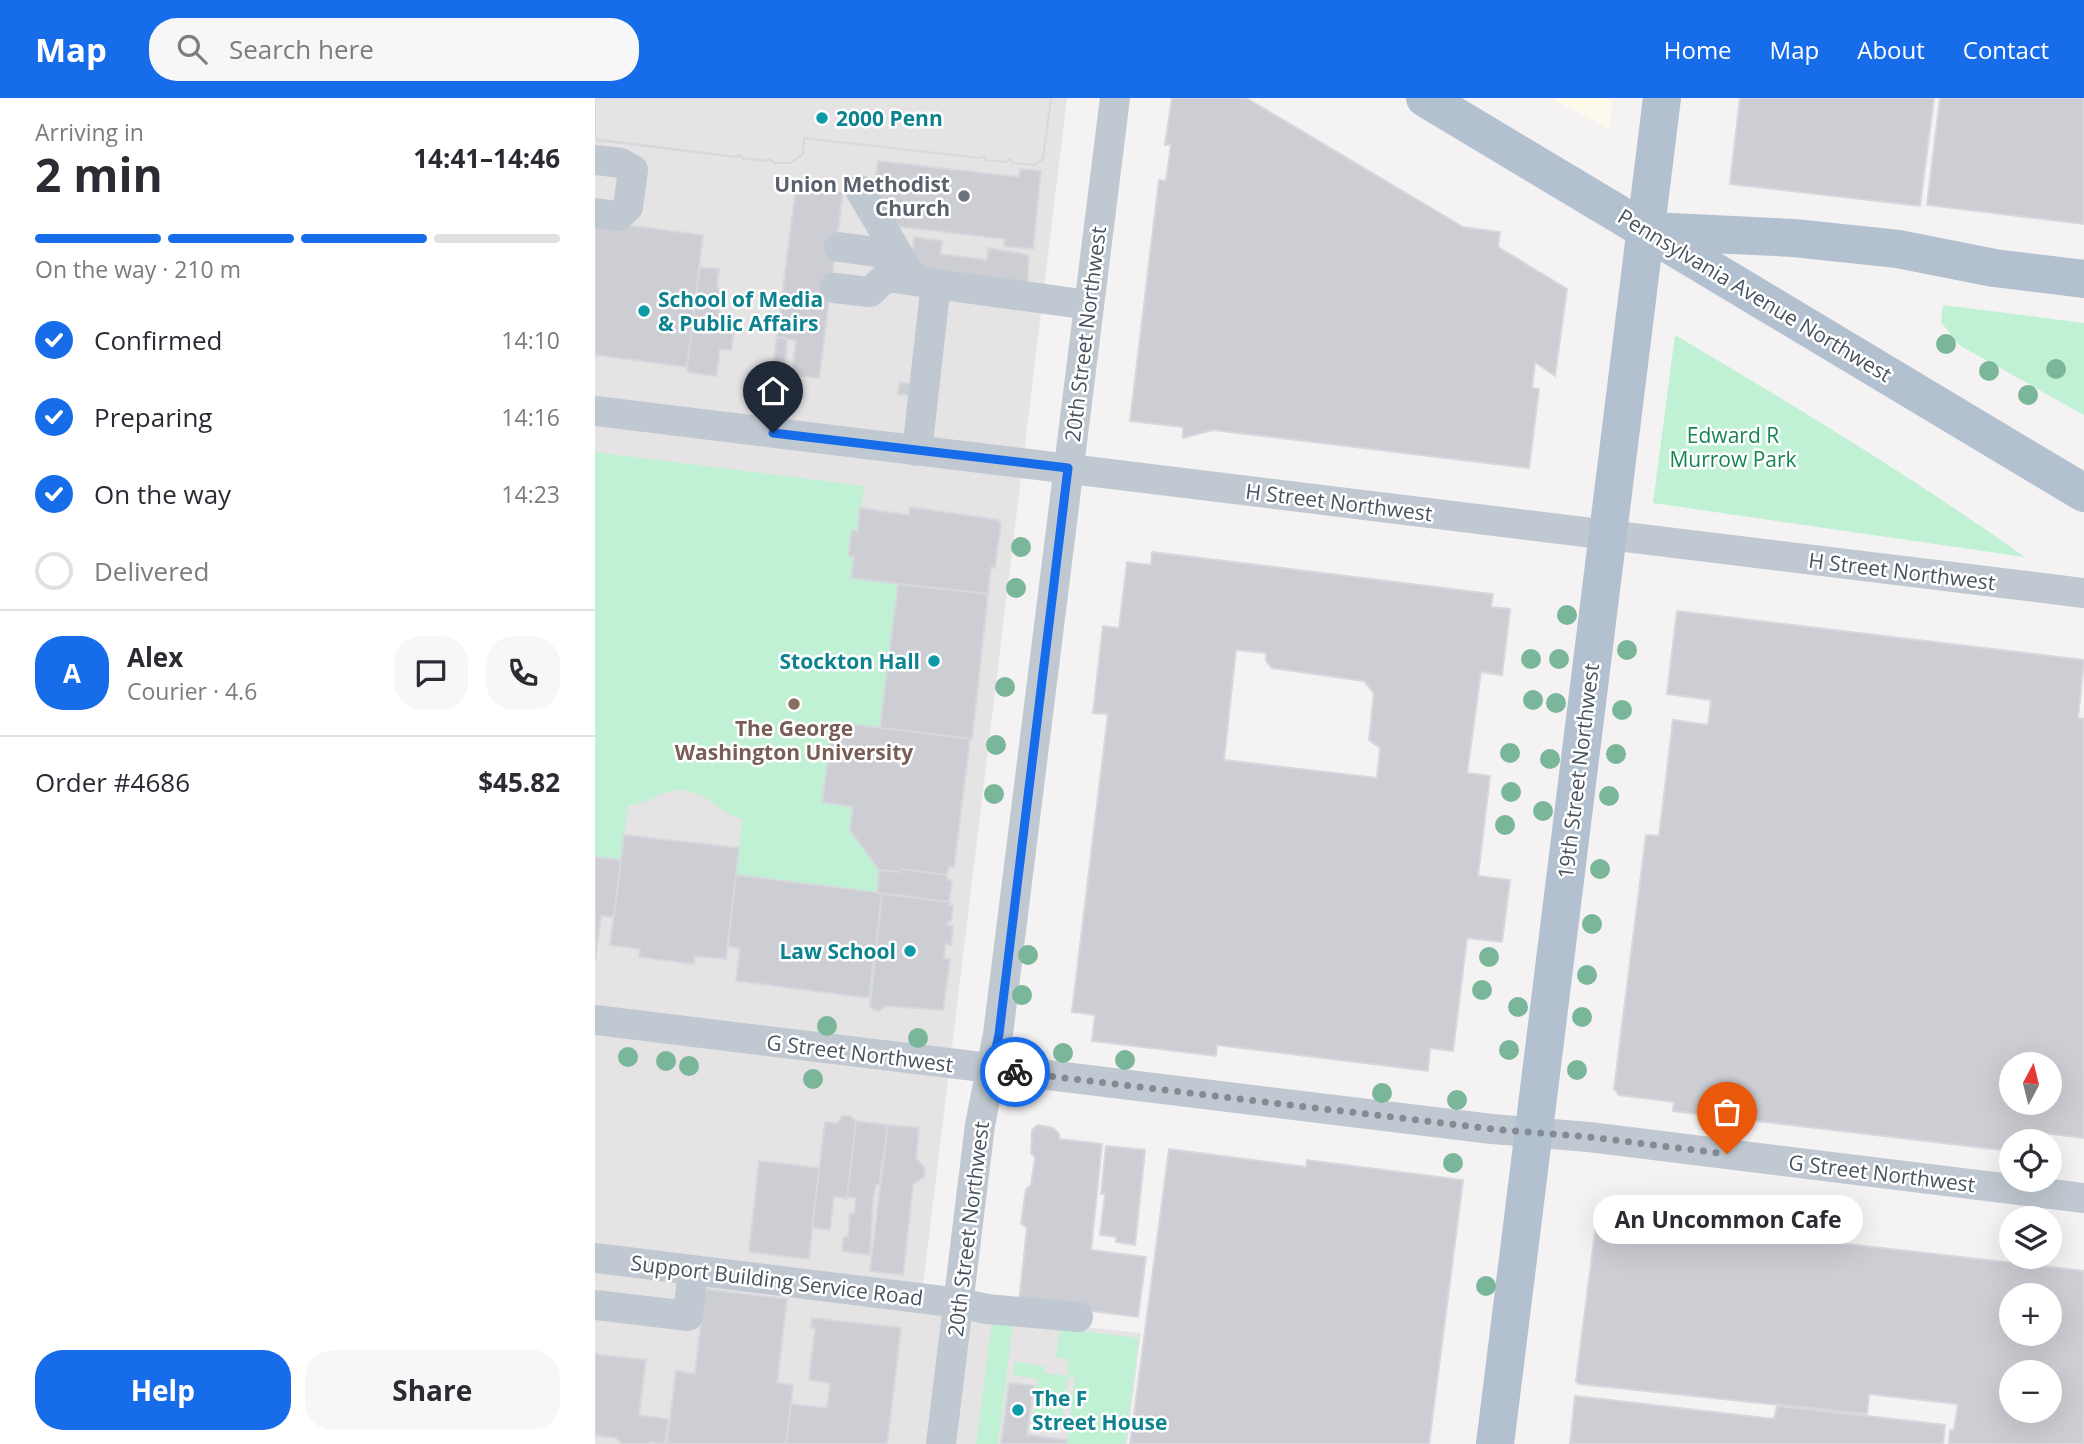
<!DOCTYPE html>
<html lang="en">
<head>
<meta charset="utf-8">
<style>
	:root { --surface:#fff; --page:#f7f7f7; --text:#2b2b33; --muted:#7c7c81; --line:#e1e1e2; --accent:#176ce9 }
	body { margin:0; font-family:"Open Sans",sans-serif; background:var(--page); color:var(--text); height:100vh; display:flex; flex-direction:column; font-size:26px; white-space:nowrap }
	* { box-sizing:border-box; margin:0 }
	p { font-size:23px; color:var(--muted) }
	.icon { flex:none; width:38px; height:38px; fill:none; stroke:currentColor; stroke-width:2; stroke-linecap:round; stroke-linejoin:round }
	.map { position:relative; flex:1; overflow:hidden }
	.side { display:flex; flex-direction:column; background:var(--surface); width:595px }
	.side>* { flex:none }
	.needle { width:46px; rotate:7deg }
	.tools { position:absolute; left:1404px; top:954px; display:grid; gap:14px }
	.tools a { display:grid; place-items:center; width:63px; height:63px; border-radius:50%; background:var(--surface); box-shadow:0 7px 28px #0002; font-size:35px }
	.pin { position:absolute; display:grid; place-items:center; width:60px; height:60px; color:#fff; margin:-72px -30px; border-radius:50% 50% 50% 0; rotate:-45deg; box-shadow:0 0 7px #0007 }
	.pin .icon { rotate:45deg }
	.courier { position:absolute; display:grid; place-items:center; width:70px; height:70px; margin:-35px; border:5px solid #176ce9; border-radius:50%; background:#fff; color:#222; box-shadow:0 2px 9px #0007 }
	.bubble { position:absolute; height:49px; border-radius:24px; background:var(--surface); box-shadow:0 7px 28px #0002; font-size:23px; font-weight:700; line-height:49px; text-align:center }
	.summary em { font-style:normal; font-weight:700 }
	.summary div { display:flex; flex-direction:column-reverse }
	.summary { display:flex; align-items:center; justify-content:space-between; height:119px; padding:0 35px }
	h1 { font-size:46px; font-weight:700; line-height:52px }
	.bar { display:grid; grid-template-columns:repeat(4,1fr); gap:10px 7px; align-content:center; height:84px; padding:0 35px }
	.bar i { height:9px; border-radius:5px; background:var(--line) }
	.bar .on { background:var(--accent) }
	.bar p { grid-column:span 4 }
	.line { display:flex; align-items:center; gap:18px; padding:0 35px; border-top:2px solid var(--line) }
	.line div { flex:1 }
	.round { display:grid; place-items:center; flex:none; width:74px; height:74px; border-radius:28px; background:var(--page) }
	ol { padding:0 35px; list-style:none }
	li { display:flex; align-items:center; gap:21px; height:77px }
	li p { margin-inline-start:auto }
	li .icon { padding:7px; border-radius:50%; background:var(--accent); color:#fff; stroke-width:4 }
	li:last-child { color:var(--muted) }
	li i { width:38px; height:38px; border:4px solid var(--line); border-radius:50% }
	.primary-button { display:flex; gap:14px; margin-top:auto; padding:14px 35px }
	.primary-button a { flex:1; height:80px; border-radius:28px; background:var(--accent); color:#fff; font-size:28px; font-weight:700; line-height:80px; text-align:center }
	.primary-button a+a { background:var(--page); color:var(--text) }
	header { display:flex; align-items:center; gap:42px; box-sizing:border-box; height:98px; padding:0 35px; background:var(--accent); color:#fff }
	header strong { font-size:33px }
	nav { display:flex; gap:38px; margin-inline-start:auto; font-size:24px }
	.search { width:490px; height:63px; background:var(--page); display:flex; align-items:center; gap:18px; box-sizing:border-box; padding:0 24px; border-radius:28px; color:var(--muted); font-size:26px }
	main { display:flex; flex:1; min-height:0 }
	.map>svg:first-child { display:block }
</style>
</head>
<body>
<header>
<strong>Map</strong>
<div class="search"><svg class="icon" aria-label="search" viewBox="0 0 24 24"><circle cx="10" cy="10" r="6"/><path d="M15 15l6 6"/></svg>Search here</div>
<nav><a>Home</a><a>Map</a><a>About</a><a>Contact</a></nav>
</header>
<main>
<section class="side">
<div class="summary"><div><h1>2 min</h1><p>Arriving in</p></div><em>14:41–14:46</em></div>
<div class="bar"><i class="on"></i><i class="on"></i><i class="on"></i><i></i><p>On the way · 210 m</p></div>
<ol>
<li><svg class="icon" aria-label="check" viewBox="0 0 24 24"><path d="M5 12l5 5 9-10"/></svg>Confirmed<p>14:10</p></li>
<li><svg class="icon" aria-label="check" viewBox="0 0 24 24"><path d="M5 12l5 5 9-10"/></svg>Preparing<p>14:16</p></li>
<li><svg class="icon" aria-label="check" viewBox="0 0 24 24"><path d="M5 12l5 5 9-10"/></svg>On the way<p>14:23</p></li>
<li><i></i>Delivered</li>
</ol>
<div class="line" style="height:126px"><b class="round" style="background:var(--accent);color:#fff">A</b><div><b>Alex</b><p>Courier · 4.6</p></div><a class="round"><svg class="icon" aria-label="chat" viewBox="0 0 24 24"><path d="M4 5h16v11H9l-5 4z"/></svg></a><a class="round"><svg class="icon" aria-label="phone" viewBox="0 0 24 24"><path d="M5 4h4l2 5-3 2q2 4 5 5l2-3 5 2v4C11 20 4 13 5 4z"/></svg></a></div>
<div class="line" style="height:91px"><div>Order #4686</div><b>$45.82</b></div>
<div class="primary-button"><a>Help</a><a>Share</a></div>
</section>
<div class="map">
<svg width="1489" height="1346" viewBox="0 0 1489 1346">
	<rect width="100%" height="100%" fill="#f4f2f2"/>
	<path fill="#fdf9ed" d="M956,0H1018L1014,31Z"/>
	<path fill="#e5e3e4" d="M0,0H472L325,1212L546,1235L532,1346H0Z"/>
	<path fill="#c1f1d5" d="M1348,207L1489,225V317L1364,247L1346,224Z
		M1080,237C1199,307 1317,379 1430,459L1058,405Z
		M0,354L269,388L263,433H257L254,457L259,458L256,479L303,486L285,630L238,625L228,704L258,709L255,732L284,772L282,795L141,777L147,721C121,715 115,693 84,692C65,692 52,708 33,707L26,762L0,759Z
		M397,1224L418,1226L403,1346H381Z
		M465,1230L544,1240L530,1346H472L480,1280L473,1279L467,1329L437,1325L443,1281L418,1277L420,1264L450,1268L449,1275L473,1278L474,1261L461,1260Z"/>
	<path fill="#ccced4" stroke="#d6d8dd" stroke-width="2" fill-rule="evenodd" d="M0,0H456L448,61L440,67L418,65L415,61L411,64L391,62L389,58L385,60L209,40L208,56L195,65H180L174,61L170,63L147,60L145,57L141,59L0,42Z
		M0,0H456L448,61L440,67L418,65L415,61L411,64L391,62L389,58L385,60L209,40L208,56L195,65H180L174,61L170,63L147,60L145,57L141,59L0,41Z
		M577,0H651L868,129L905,134L903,149L972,191L960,278L940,264L937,290L944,291L934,370L618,332L588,340V329L535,323L564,82L571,83L576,46L570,47Z
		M1145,0H1339L1325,108L1135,86Z
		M1345,0H1489V126L1332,107Z
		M283,63L424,79L425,71L446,73L438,151L409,148L410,141L298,128L301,109L291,108L279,92Z
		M201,88L248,94L224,280L197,277L201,242L182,239Z
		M0,123L108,137L92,269L0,257Z
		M319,139L347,143L345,156L392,162L393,150L434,157L432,188L327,174L317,159Z
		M105,169L124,171L122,188L126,194L123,212L129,219L141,221L136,252L125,251L121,278L93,274L92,269Z
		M182,239L192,241L189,277H177Z
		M305,284L318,286L317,298L303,296Z
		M315,409L403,422L406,426L400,470L396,469L393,496L256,480L259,458H253L257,432L263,433L265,410L314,417Z
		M557,454L898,496L896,509L915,511L907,577L886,574L872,675L895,678L883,778L915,782L907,844L872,840L858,953L835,950L833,973L622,947L621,958L497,943L500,917L477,914L513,616L498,615L508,528L524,530L532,464L556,467ZM641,552L671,555V563L677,570L769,583L779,595L774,642L785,650L782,680L629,662Z
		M303,486L393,496L377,641L285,630Z
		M1082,513L1489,562L1483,620L1489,621V1040L1433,1033L1432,1043H1416V1053L1078,1013L1079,1004L1024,997L1019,991L1051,737L1064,738L1078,622L1113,627L1116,602L1072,596ZM1416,966H1454V1004H1416Z
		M238,624L375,641L359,769H354L352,777L306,771L305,774L284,772L255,732L258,709L227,704Z
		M29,737L144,750L131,861L100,858L99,866L44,859L45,851L15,847Z
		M0,759L26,762L19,819L6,818L0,863Z
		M306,771L352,777V782H357L354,804L282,795L284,772L305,774Z
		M141,777L287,795L274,900L141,883L145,850L133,848Z
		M287,795L355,804L354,807H358L356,824H353L352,827L358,828L356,847L350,846L349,860L355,861L348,912L291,908L284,913L279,912L275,908Z
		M247,1018H255L261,1023L252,1101L239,1098L235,1132L217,1129L230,1024L243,1025Z
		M261,1023L293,1027L284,1087H281L278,1101L275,1157L247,1153L249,1139H253L255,1115L259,1116L261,1100L252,1099Z
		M293,1027L324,1030L321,1060L330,1070L329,1079L318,1086L308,1177L275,1173Z
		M443,1027L458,1030L464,1036V1041L507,1046L496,1152L551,1159L543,1219L424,1204L432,1130L426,1125L431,1091L436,1087L440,1059L436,1055L437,1032Z
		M511,1048L550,1052L540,1147L521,1144V1139L505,1137L510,1096H506Z
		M574,1051L711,1069L712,1062L868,1082L834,1346H535Z
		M164,1063L224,1070L214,1161L154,1154Z
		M1004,1118L1489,1173V1346H1354L1355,1332H1359L1363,1306L1274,1296L1272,1316L984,1286L981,1283L1002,1119ZM1416,1197H1454V1236H1416ZM1416,1274H1454V1312H1416Z
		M110,1191L192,1201L182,1285L198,1287L191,1346H72L81,1273L100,1276Z
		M217,1220L306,1230L292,1346H191L196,1306L232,1310L235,1285L214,1282L220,1230H216Z
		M0,1256L51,1262L44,1317L73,1321L70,1346L55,1344L53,1346H27L21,1340L0,1337Z
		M414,1285L439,1288L432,1337L472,1342L471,1346H406Z
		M980,1298L1179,1321L1182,1308L1350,1327L1348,1346H975Z"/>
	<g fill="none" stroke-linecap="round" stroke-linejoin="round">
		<path stroke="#c0c9d1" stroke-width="30" d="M0,62L26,65L38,72L33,109L23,118L0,115
			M265,92L319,183
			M244,149L303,157
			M239,190L275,194L291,179L341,186
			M0,313L1489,495
			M322,353L341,186L494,207
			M0,922L897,1031L994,1039L1489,1100
			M0,1160L364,1205L392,1211L483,1219
			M0,1207L93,1218L98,1172
			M346,1346L385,1027L403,936L520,0"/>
		<path stroke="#b2c0d0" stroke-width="38" d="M830,0L1489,395
			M1056,133L1199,140L1303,151L1399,170L1489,181
			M900,1346L1067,0"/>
	</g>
	<g fill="#7ab699">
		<circle cx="1351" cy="246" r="10"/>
		<circle cx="1461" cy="271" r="10"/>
		<circle cx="1394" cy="273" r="10"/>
		<circle cx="1433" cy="297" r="10"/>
		<circle cx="426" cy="449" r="10"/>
		<circle cx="421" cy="490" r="10"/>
		<circle cx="972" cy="517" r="10"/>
		<circle cx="1032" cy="552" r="10"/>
		<circle cx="936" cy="561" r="10"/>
		<circle cx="964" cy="561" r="10"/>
		<circle cx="410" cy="589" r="10"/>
		<circle cx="938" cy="602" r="10"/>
		<circle cx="961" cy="605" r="10"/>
		<circle cx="1027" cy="612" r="10"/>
		<circle cx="401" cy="647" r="10"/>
		<circle cx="915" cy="655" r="10"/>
		<circle cx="1021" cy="656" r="10"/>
		<circle cx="955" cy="661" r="10"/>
		<circle cx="916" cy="694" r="10"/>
		<circle cx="399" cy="696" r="10"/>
		<circle cx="1014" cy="698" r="10"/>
		<circle cx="948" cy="713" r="10"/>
		<circle cx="910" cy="727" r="10"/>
		<circle cx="1005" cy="771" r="10"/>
		<circle cx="997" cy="826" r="10"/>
		<circle cx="433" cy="857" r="10"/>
		<circle cx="894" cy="859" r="10"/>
		<circle cx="992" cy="877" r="10"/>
		<circle cx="887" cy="892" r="10"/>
		<circle cx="427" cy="897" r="10"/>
		<circle cx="923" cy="909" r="10"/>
		<circle cx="987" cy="919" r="10"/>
		<circle cx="232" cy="928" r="10"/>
		<circle cx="323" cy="940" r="10"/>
		<circle cx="914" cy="952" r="10"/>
		<circle cx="468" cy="955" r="10"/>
		<circle cx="33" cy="959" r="10"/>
		<circle cx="530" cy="962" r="10"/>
		<circle cx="71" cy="963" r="10"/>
		<circle cx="94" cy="968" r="10"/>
		<circle cx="982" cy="972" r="10"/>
		<circle cx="218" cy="981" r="10"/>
		<circle cx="787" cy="995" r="10"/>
		<circle cx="862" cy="1002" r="10"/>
		<circle cx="858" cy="1065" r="10"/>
		<circle cx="891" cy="1188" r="10"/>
	</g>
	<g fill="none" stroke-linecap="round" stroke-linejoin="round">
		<path stroke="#858b93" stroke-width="7" stroke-dasharray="0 12.6" d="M420,974L897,1031L994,1039L1132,1056"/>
		<path stroke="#176ce9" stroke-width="9" d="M178,335L473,370L404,936L397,971L420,974"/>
	</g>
	<g fill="#0f9aa8" stroke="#fff" stroke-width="2.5">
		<circle cx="227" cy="20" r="7"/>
		<circle cx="49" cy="213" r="7"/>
		<circle cx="339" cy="563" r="7"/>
		<circle cx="315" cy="853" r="7"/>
		<circle cx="423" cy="1312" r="7"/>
	</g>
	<circle fill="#6b7280" stroke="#fff" stroke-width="2.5" cx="369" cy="98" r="7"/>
	<circle fill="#8d6e63" stroke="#fff" stroke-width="2.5" cx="199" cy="606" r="7"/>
	<g text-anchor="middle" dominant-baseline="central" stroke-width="5" stroke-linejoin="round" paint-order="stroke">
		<g font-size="21" font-weight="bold" fill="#0d838f" stroke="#fff" text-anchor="start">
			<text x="241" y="20">2000 Penn</text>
			<text x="63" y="201">School of Media<tspan x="63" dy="24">&amp; Public Affairs</tspan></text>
			<text x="325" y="563" text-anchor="end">Stockton Hall</text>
			<text x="301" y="853" text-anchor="end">Law School</text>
			<text x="437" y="1300">The F<tspan x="437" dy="24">Street House</tspan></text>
		</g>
		<g font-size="21" font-weight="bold" fill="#5b616d" stroke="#fff" text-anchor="end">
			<text x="355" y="86">Union Methodist<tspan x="355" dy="24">Church</tspan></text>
		</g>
		<g font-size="21" fill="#495460" stroke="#fff">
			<text transform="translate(1160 197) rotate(31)">Pennsylvania Avenue Northwest</text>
			<text transform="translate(490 236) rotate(-83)">20th Street Northwest</text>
			<text transform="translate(744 404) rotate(7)">H Street Northwest</text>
			<text transform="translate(1307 473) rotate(7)">H Street Northwest</text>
			<text transform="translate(983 673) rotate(-83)">19th Street Northwest</text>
			<text transform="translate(265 955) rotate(7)">G Street Northwest</text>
			<text transform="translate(1287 1075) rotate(7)">G Street Northwest</text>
			<text transform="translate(373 1131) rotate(-83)">20th Street Northwest</text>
			<text transform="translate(182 1182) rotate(7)">Support Building Service Road</text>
		</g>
		<g font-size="21" fill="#168551" stroke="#fff">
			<text x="1138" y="337">Edward R<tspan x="1138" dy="24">Murrow Park</tspan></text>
		</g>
		<g font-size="21" font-weight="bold" fill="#785e54" stroke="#fff">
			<text x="199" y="630">The George<tspan x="199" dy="24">Washington University</tspan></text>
		</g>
	</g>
</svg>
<div class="tools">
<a><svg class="needle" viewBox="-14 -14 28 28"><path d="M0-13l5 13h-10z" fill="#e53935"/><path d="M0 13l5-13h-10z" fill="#7c7c81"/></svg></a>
<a><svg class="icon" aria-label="locate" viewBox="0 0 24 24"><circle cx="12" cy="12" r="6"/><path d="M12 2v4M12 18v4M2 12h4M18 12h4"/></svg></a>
<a><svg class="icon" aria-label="layers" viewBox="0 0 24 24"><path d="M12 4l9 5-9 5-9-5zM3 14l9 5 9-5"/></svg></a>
<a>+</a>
<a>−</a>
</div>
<div class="pin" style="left:1132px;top:1056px;background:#ea580c"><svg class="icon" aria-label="bag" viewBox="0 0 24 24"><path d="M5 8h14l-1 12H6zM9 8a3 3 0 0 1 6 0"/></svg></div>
<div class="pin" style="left:178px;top:335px;background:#1f2937"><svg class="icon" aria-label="home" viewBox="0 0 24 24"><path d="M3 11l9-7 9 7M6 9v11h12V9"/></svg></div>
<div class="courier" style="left:420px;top:974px"><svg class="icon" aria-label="bike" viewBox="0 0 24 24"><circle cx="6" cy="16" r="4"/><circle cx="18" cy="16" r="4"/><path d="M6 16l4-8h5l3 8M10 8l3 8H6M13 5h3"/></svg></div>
<div class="bubble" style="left:998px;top:1097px;width:270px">An Uncommon Cafe</div>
</div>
</main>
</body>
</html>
